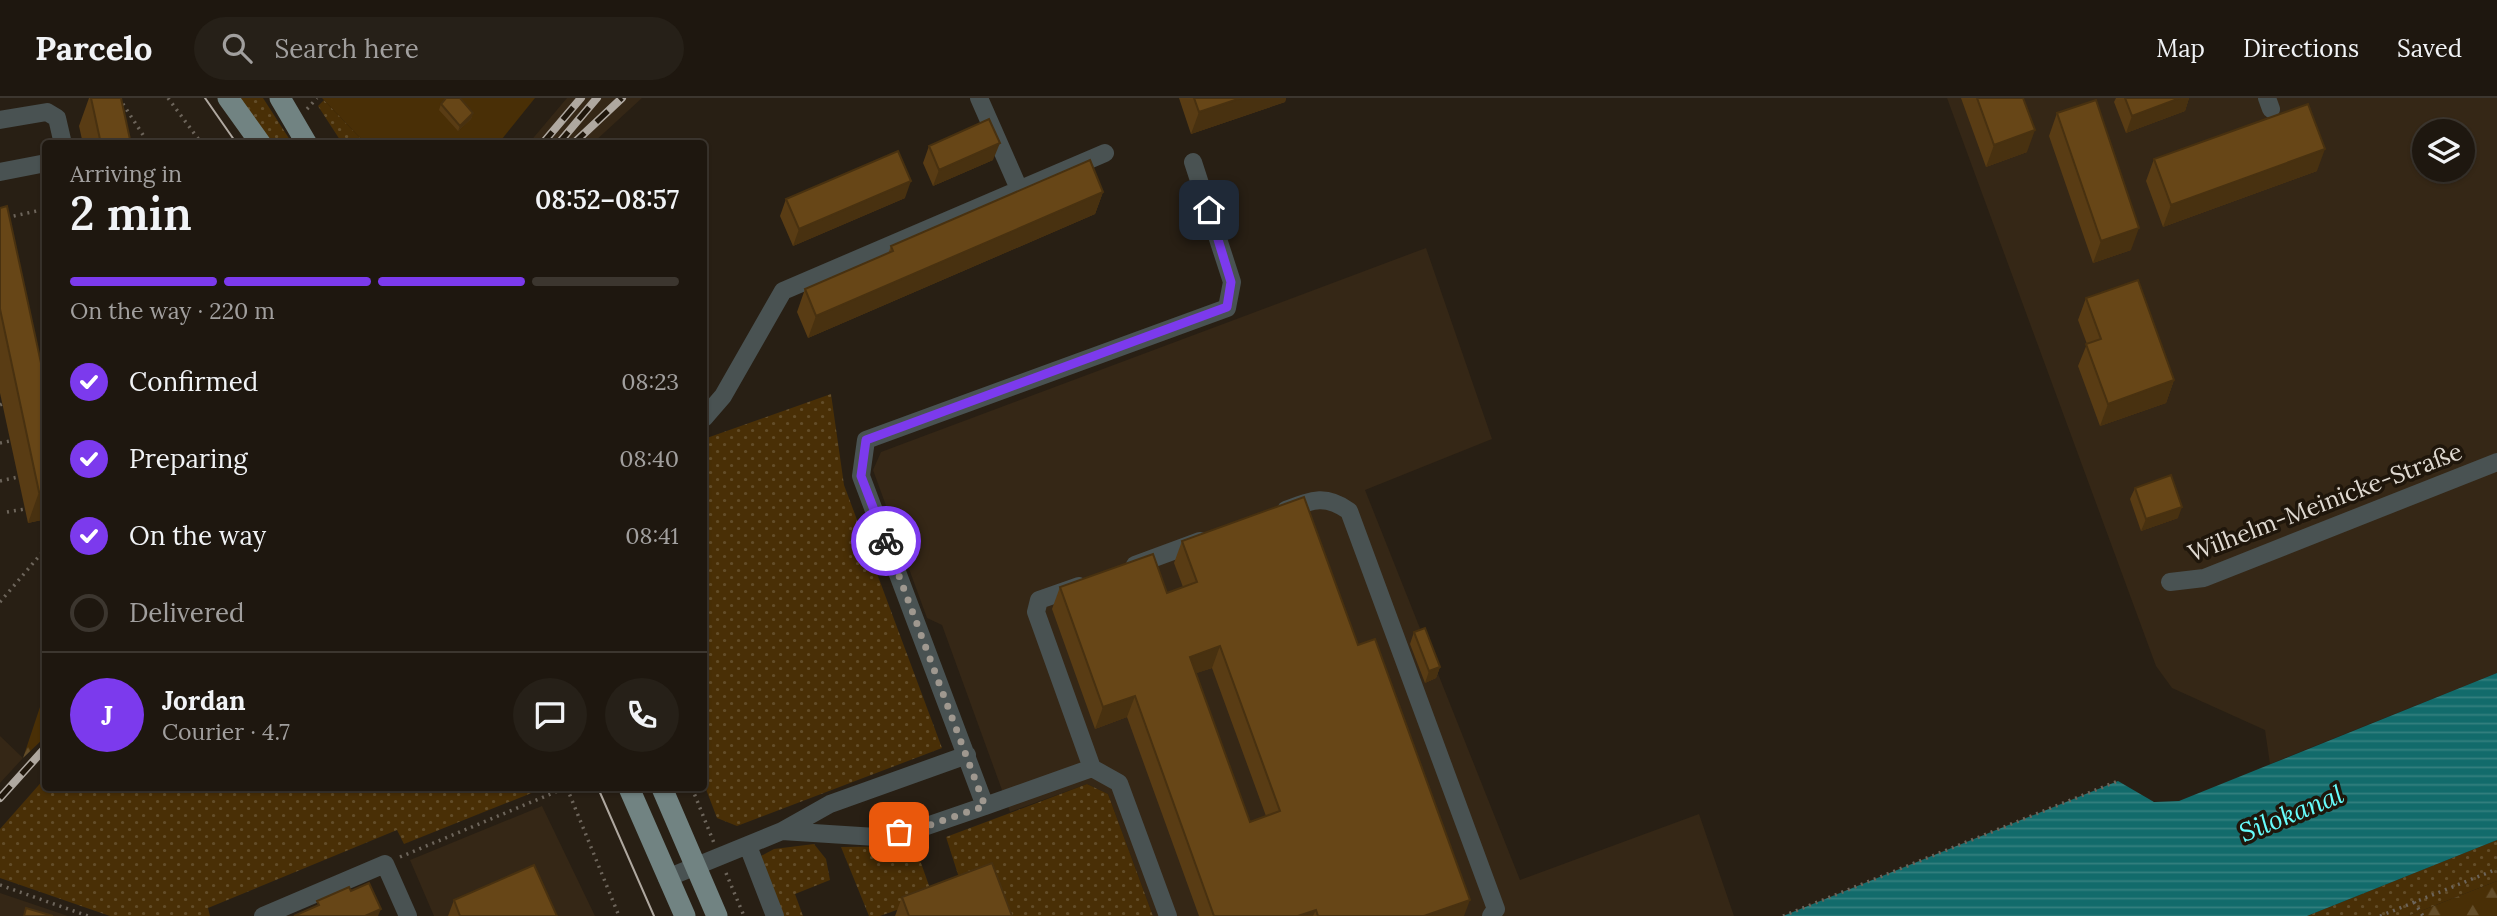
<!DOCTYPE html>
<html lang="en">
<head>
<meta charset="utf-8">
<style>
	:root { --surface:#1e170f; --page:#262018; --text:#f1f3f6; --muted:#a19f9e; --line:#3c362f; --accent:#7c3aed }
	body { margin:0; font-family:Lora,serif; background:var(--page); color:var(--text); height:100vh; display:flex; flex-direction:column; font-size:26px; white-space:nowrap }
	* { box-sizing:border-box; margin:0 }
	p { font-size:23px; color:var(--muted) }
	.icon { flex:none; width:38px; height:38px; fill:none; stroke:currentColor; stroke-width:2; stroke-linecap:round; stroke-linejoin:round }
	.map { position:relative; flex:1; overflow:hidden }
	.side { position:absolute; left:42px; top:42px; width:665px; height:651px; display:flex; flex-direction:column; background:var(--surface); border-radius:7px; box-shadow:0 2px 5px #0004,0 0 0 2px var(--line) }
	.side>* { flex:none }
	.fabs { position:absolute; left:2412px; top:21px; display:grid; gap:14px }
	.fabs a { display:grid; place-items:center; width:63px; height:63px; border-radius:50%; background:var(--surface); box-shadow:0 2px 5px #0004,0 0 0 2px var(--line); font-size:35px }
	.pin { position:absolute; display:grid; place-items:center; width:60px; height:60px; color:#fff; margin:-30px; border-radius:14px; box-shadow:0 4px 10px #0006 }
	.courier { position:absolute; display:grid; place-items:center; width:70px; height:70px; margin:-35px; border:5px solid #7c3aed; border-radius:50%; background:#fff; color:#222; box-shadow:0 2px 9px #0007 }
	.headline em { font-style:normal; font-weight:600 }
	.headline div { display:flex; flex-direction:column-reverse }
	.headline { display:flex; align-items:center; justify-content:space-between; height:119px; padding:0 28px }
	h1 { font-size:46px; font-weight:600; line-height:52px }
	.bar { display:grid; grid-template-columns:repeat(4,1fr); gap:10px 7px; align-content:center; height:84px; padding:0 28px }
	.bar i { height:9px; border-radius:5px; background:var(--line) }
	.bar .current { background:var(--accent) }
	.bar p { grid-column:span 4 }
	.line { display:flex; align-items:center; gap:18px; padding:0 28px; border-top:2px solid var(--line) }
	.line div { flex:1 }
	.round { display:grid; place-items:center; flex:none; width:74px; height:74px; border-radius:37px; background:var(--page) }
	ol { padding:0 28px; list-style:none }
	li { display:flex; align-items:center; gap:21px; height:77px }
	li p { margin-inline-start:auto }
	li .icon { padding:7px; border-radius:50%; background:var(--accent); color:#fff; stroke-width:4 }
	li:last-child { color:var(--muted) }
	li i { width:38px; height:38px; border:4px solid var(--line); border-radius:50% }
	header { display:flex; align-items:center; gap:42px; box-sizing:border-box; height:98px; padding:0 35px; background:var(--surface); border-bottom:2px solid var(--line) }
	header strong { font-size:33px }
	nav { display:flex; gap:38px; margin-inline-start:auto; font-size:24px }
	.search { width:490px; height:63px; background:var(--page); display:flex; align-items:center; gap:18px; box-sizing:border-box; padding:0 24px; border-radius:38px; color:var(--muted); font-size:26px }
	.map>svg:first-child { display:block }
</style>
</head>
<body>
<header>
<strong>Parcelo</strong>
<div class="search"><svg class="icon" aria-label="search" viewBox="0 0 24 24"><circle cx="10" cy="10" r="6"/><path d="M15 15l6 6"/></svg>Search here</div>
<nav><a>Map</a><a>Directions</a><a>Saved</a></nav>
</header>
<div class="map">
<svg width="2497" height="818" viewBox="0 0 2497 818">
	<defs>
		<pattern id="grass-dots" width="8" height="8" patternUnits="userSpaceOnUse" patternTransform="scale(1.75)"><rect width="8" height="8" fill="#492f06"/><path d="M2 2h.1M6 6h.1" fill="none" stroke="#634d29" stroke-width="1.8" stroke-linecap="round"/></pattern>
		<pattern id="forest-firs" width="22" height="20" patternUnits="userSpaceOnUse" patternTransform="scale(1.75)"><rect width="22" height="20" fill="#492f06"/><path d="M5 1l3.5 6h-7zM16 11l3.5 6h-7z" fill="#634d29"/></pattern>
		<pattern id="water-rules" width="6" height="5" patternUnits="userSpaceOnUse" patternTransform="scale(1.75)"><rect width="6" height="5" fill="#126b6b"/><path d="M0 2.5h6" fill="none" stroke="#34807f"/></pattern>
	</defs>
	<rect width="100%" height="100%" fill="#281f14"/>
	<path fill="#352716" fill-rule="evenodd" d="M567,0H642L593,45H529Z
		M1947,0H2497V575L2270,666L2265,632L2172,590L2156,568ZM2424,33H2462V72H2424Z
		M1426,150L1492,341L1365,392L1520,782L1699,716L1734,818H1153L1108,696L1087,686L1010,714L942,527L927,520L873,372L881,354Z
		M0,638L23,660L0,685Z
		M542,708L595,818H434L410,762Z
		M0,795L68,818H0Z"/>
	<path fill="url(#grass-dots)" d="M238,0H263L292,45H271Z
		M324,2L365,45H342L318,8Z
		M831,296L844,387L942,650L737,728L717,720L704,686V341Z
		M45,680L46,690H544L404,746L397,732L208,810L210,818H110L0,780V731Z
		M1087,686L1108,696L1153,818H1000L962,789L946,739Z
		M2497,742V783L2408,818H2307Z
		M814,746L826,761L830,782L795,796L803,818H782L759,759L774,751Z
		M915,748L933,799L880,818H869L841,749Z"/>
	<path fill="url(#forest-firs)" d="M45,594V639L23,660Z
		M2497,783V818H2408Z"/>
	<path fill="#492f06" d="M322,0H535L498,46L365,45Z"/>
	<path fill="url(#water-rules)" d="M2497,575V742L2307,818H1783L2118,683L2154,704L2179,703Z"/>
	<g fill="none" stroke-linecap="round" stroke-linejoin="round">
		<path stroke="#6d655b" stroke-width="3.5" stroke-dasharray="2 5" stroke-linecap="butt" d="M119,0L149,46
			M168,0L202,46
			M307,11L317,0
			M0,121L46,111
			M0,307L2,306
			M0,345L10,343
			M0,383L18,379
			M7,414L25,411
			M0,504L46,450
			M567,690L619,818
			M692,690L714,745
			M400,759L565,690
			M726,775L744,818
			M0,787L88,818
			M2414,804L2423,818
			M1783,818L2118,683
			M2380,818L2497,771"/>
		<path stroke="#495252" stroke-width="18" d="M979,0L1019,91
			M2267,0L2271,11
			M0,22L47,14L57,20L63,46
			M0,74L46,65
			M704,320L723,298L783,193L1105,55
			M1286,412C1312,402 1325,396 1349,413L1496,811L1491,818
			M1135,467L1200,443
			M2170,484L2204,480L2497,364
			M1079,488L1039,502L1036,514L1092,670L1119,685L1168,818
			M985,708L1092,670
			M782,733L830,706L967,657
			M748,748L775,818
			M667,780L782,733L876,739L921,730L985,708L861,378L866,342L1227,210L1232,184L1193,64
			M263,818L385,766L408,818"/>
		<path stroke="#718382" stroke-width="21" d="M228,0L261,46
			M280,0L307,46
			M629,690L685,818
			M662,690L717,818"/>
		<path stroke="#afa8a0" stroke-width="2" d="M205,0L237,46
			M598,690L654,818"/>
		<defs>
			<path id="rail" d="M542,46L581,0
				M558,46L597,0
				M573,46L622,0
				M0,700L46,649"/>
		</defs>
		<use href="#rail" stroke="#afa8a0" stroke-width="8"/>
		<use href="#rail" stroke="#1f160b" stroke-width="5" stroke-dasharray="16" stroke-linecap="butt"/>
	</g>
	<path fill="#593c14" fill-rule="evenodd" d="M89,0H121L131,46H83L79,28Z
		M1179,0H1286L1285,4L1191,36Z
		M1961,0H2023L2027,54L1986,69Z
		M2116,0H2189L2185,13L2126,35L2114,4Z
		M441,6L473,15L471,21L458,33L439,12Z
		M2057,15L2131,152L2093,165L2049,38Z
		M929,48L993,62L933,88L923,65Z
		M2154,61L2317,73L2163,129L2146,83Z
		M1103,94L1095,116L808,240L797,214L805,191L888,156L891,148Z
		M905,100L793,148L780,118L786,101Z
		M0,110L46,288V421L28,425L0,295Z
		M2086,200L2174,282L2166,305L2100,328L2078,268L2087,246L2078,222Z
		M2135,390L2178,420L2141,433L2130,401Z
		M1182,443L1358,547L1464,818H1199L1127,619L1095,631L1052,511L1060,489L1167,495L1183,489L1174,465ZM1212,570L1266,718L1250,724L1196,575Z
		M1414,534L1440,569L1436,580L1425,585L1410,546Z
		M902,799L1012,818H895Z
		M454,802L557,818H448Z"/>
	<path fill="#483110" d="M1241,0H1286L1285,4L1191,36L1199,14Z
		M2180,0H2189L2185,13L2126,35L2132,18Z
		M473,15L471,21L458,33L460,28Z
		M2035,32L2027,54L1986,69L1994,47Z
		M1000,45L993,62L933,88L939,72Z
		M2325,51L2317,73L2163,129L2171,107Z
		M911,83L905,100L793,148L799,131Z
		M1103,94L1095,116L808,240L816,218Z
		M2139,130L2131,152L2093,165L2101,143Z
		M2174,282L2166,305L2100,328L2108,306Z
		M46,392V421L28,425L39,394Z
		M2182,409L2178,420L2141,433L2146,421Z
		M1220,548L1212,570L1182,580L1190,559Z
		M1440,569L1436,580L1425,585L1429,573Z
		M1135,598L1127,619L1095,631L1103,609Z
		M1470,802L1464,818H1424Z
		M381,811L378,818H365Z
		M1316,812L1313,818H1298Z"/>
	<path fill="#674617" stroke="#483110" stroke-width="2" fill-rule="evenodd" d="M91,0H121L131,46H101Z
		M446,0H460L473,15L460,28L441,6Z
		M1194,0H1241L1199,14Z
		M1977,0H2023L2035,32L1994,47Z
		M2125,0H2180L2132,18Z
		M2096,2L2139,130L2101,143L2057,15Z
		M2308,6L2325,51L2171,107L2154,61Z
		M989,21L1000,45L939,72L929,48Z
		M898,53L911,83L799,131L786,101Z
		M1090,62L1103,94L816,218L805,191L893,153L891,148Z
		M7,108L46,288V392L39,394L0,211V110Z
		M2138,182L2174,282L2108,306L2086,246L2101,241L2086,200Z
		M2171,377L2182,409L2146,421L2135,390Z
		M1304,399L1358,547L1375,541L1470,802L1424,818H1318L1316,812L1298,818H1214L1135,598L1103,609L1060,489L1153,456L1167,495L1197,484L1182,443ZM1220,548L1280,713L1250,724L1190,559Z
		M1425,530L1440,569L1429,573L1414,534Z
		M992,765L1012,818H909L902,799Z
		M534,767L557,818H460L454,802Z
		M369,785L381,811L365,818H294L319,807L317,803L349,789L351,793Z
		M26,810L53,818H24Z"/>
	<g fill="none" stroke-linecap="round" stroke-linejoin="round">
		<path stroke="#9f988f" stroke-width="7" stroke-dasharray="0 12.6" d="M886,443L985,708L921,730L899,734"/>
		<path stroke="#7c3aed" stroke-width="9" d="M886,443L861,378L866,342L1227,209L1231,184L1209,112"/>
	</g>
	<g text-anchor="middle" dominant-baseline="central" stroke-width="7" stroke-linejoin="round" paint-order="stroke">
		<g font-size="24" fill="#dfd9d1" stroke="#1f160b">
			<text transform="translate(2325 404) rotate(-21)">Wilhelm-Meinicke-Straße</text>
		</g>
		<g font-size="26" font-style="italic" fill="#67fdfc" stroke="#1f160b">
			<text transform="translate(2291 715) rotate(-22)">Silokanal</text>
		</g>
	</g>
</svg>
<div class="fabs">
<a><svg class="icon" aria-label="layers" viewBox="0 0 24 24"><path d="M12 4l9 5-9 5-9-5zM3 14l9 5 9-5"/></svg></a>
</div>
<div class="pin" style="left:899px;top:734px;background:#ea580c"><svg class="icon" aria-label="bag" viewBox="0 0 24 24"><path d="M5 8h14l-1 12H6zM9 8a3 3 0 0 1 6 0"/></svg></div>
<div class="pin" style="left:1209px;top:112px;background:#1f2937"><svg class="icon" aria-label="home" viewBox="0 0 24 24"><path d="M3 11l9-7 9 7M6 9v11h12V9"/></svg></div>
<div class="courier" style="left:886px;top:443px"><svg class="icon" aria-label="bike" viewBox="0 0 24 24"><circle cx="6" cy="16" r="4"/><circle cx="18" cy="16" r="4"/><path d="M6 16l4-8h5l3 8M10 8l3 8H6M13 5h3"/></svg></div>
<section class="side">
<div class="headline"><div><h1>2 min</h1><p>Arriving in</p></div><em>08:52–08:57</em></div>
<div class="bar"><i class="current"></i><i class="current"></i><i class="current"></i><i></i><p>On the way · 220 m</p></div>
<ol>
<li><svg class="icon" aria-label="check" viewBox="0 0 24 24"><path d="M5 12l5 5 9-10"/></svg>Confirmed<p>08:23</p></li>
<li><svg class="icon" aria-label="check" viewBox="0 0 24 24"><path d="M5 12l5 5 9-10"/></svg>Preparing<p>08:40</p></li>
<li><svg class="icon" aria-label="check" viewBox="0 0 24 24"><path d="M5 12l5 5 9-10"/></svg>On the way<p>08:41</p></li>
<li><i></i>Delivered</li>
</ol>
<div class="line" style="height:126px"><b class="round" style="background:var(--accent);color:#fff">J</b><div><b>Jordan</b><p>Courier · 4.7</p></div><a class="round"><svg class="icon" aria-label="chat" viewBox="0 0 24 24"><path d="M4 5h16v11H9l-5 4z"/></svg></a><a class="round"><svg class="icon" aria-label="phone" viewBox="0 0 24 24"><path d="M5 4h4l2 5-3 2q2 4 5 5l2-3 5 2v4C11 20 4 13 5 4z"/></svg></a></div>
</section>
</div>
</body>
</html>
